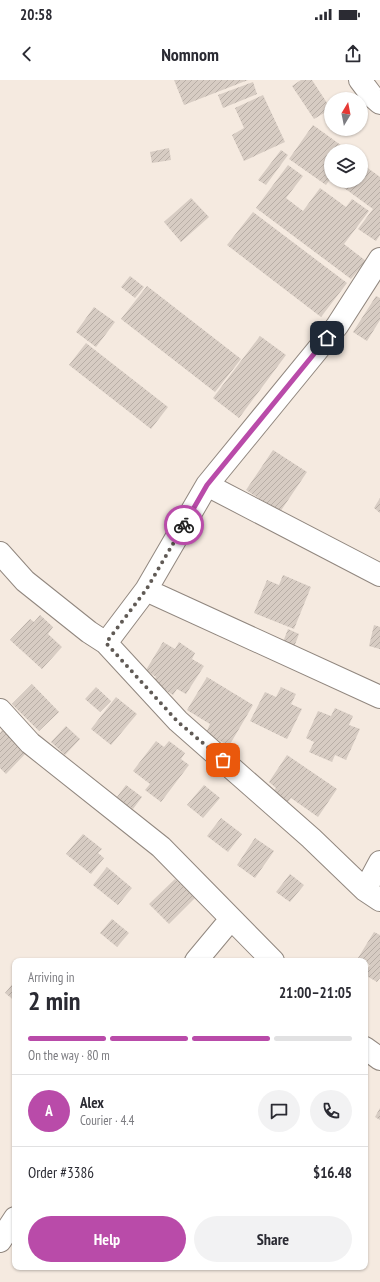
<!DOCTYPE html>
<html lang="en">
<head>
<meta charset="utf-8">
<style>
	:root { --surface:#fff; --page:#f2f2f3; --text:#2b2b33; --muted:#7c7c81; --line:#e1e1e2; --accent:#b94ba9 }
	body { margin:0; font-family:"PT Sans Narrow",sans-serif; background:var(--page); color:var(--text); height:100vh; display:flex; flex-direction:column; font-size:15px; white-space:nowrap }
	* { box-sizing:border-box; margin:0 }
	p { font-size:13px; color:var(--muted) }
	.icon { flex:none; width:22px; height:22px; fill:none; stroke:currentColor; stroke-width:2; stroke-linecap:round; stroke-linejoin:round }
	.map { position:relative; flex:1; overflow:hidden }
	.side { position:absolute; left:12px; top:878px; width:356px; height:312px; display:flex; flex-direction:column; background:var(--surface); border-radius:8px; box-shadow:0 1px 3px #0004 }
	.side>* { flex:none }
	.needle { width:26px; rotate:10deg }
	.fabs { position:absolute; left:324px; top:12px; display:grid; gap:8px }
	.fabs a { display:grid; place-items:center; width:44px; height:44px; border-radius:50%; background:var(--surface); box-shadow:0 1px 3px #0004; font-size:20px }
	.pin { position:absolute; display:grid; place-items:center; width:34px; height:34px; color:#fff; margin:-17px; border-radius:8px; box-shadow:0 2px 6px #0006 }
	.courier { position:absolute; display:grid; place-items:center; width:40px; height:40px; margin:-20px; border:3px solid #b94ba9; border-radius:50%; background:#fff; color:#222; box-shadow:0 1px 5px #0007 }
	.overview em { font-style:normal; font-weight:700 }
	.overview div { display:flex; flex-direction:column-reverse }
	.overview { display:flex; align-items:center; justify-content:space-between; height:68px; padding:0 16px }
	h1 { font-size:26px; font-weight:700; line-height:30px }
	.bar { display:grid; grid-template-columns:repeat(4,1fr); gap:6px 4px; align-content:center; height:48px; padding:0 16px }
	.bar i { height:5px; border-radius:3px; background:var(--line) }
	.bar .selected { background:var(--accent) }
	.bar p { grid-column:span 4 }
	.line { display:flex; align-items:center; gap:10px; padding:0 16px; border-top:1px solid var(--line) }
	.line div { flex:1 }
	.round { display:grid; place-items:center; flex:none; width:42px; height:42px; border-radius:21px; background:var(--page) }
	.primary-button { display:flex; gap:8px; margin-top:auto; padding:8px 16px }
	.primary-button a { flex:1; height:46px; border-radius:24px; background:var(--accent); color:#fff; font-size:16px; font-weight:700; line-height:46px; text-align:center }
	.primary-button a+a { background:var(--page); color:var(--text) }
	.status { display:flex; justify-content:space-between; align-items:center; height:28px; padding:0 20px; background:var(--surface); direction:ltr }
	.status svg { height:11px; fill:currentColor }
	header { display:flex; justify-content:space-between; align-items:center; height:52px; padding:0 16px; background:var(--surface); font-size:18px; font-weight:700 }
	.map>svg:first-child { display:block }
</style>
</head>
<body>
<div class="status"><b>20:58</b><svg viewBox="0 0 49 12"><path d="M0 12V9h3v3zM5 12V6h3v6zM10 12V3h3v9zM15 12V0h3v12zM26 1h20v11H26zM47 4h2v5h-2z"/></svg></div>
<header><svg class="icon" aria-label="back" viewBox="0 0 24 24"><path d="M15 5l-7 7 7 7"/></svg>Nomnom<svg class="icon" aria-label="share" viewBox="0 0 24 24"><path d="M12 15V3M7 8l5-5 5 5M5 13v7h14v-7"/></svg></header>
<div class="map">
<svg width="380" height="1202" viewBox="0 0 380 1202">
	<defs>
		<pattern id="building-hatch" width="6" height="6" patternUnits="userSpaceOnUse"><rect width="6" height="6" fill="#d7ccc3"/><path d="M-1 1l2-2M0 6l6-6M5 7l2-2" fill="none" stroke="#b8aea6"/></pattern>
	</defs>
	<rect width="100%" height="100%" fill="#f5eae0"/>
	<path fill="url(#building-hatch)" d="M174,0H248L184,25Z
		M301,0H312L331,29L314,39L292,6Z
		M253,2L257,14L223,28L218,15Z
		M263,15L285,62L244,81L232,55L244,48L235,28Z
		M313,45L349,71H331V98L326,105L289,79Z
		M169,68L171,80L152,83L150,72Z
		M281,70L288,75L266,105L258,100Z
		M361,83L380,97V155L376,161L358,149L373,129L340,105L343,101H361Z
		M288,85L303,96L286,118L303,131L320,108L346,127L352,119L369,131L344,164L366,181L351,199L256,128Z
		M191,118L209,137L181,162L164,142Z
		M253,132L347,203L321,237L227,165Z
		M130,196L144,207L135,218L121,207Z
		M147,206L241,279L215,312L121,239Z
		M376,216L380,218V240L367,261L353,252Z
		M94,227L115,242L96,267L76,252Z
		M260,256L286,275L239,338L213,318Z
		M86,263L168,327L151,349L69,285Z
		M273,370L307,392L280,432L246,410Z
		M380,418V433L374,428Z
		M283,495L311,507L294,549L254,533L267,500L279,505Z
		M40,535L53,547L48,554L62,567L42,589L10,560L30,539L34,542Z
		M374,545L380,547V569L369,566Z
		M288,549L299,554L294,567L283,562Z
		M163,562L175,569L179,562L195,573L192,579L204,586L186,614L177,609L173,615L153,602L156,597L146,590Z
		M207,597L253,625L229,666L206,653L210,644L187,630Z
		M32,604L59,632L39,651L12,624Z
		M96,607L111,621L100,632L85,619Z
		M281,607L296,614L291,624L302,629L287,659L250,641L265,612L276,617Z
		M116,617L137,634L111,665L91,649Z
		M335,628L353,636L349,645L360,649L346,680L335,675L332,682L309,672L314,662L306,658L318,631L331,636Z
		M66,646L80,659L65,675L51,662Z
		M2,650L27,672L6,694L0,688V653Z
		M156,661L164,667L169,661L185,673L181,679L189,685L161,722L145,710L150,704L133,691Z
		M287,675L337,709L318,737L291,718L287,723L272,713L276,708L269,702Z
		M126,705L142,717L133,729L117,717Z
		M204,705L220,718L203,738L187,725Z
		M221,738L242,754L228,772L207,756Z
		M83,754L102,769L98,773L104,778L91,794L66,774Z
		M255,758L274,771L255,798L237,785Z
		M107,787L132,808L118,825L93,805Z
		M290,794L304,805L290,822L276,812Z
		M175,799L195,818L169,844L149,824Z
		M112,839L129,853L117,867L100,853Z
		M374,852L380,855V898L377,902L365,895V892L370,885L358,878Z
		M15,901V921L5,913Z
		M380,1028V1040L375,1037Z"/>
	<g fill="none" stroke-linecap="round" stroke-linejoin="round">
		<defs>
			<path id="minor" d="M360,0L372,16L380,23
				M207,405L380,495
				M0,473L25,501L89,552L106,563L178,641L311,758L365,810L380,820
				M146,510L380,617
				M106,563L146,510L207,405L337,246L380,179
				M0,630L30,663L161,767L273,881
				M365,810L380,782
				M196,881L231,839
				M365,968L380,979
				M0,1161L15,1138"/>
		</defs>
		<use href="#minor" stroke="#91877f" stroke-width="24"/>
		<use href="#minor" stroke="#fff" stroke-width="22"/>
	</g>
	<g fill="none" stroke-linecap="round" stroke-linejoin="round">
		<path stroke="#605a55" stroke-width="4" stroke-dasharray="0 7.2" d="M184,445L146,510L106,563L178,642L223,680"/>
		<path stroke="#b94ba9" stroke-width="5" d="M184,445L207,405L327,258"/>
	</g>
</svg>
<div class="fabs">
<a><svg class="needle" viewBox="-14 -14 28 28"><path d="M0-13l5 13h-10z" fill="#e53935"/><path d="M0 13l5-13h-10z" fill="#7c7c81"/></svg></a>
<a><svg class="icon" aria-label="layers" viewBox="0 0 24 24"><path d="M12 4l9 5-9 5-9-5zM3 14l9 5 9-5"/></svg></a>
</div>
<div class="pin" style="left:223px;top:680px;background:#ea580c"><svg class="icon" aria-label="bag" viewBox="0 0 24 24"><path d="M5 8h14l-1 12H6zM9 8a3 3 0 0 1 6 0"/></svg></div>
<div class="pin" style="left:327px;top:258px;background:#1f2937"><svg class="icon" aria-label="home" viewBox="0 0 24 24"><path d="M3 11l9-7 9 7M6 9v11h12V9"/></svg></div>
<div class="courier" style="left:184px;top:445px"><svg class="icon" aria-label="bike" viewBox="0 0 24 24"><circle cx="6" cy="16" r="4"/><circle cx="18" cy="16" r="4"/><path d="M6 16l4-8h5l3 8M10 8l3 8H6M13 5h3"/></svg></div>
<section class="side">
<div class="overview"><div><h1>2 min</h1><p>Arriving in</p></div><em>21:00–21:05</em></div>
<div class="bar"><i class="selected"></i><i class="selected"></i><i class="selected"></i><i></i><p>On the way · 80 m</p></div>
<div class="line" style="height:72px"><b class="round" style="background:var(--accent);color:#fff">A</b><div><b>Alex</b><p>Courier · 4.4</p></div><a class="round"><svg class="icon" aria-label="chat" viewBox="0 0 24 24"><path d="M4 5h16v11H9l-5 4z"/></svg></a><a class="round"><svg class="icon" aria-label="phone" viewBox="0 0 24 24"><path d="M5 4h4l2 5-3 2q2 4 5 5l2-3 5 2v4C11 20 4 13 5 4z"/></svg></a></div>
<div class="line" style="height:52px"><div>Order #3386</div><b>$16.48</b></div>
<div class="primary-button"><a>Help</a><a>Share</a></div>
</section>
</div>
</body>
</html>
